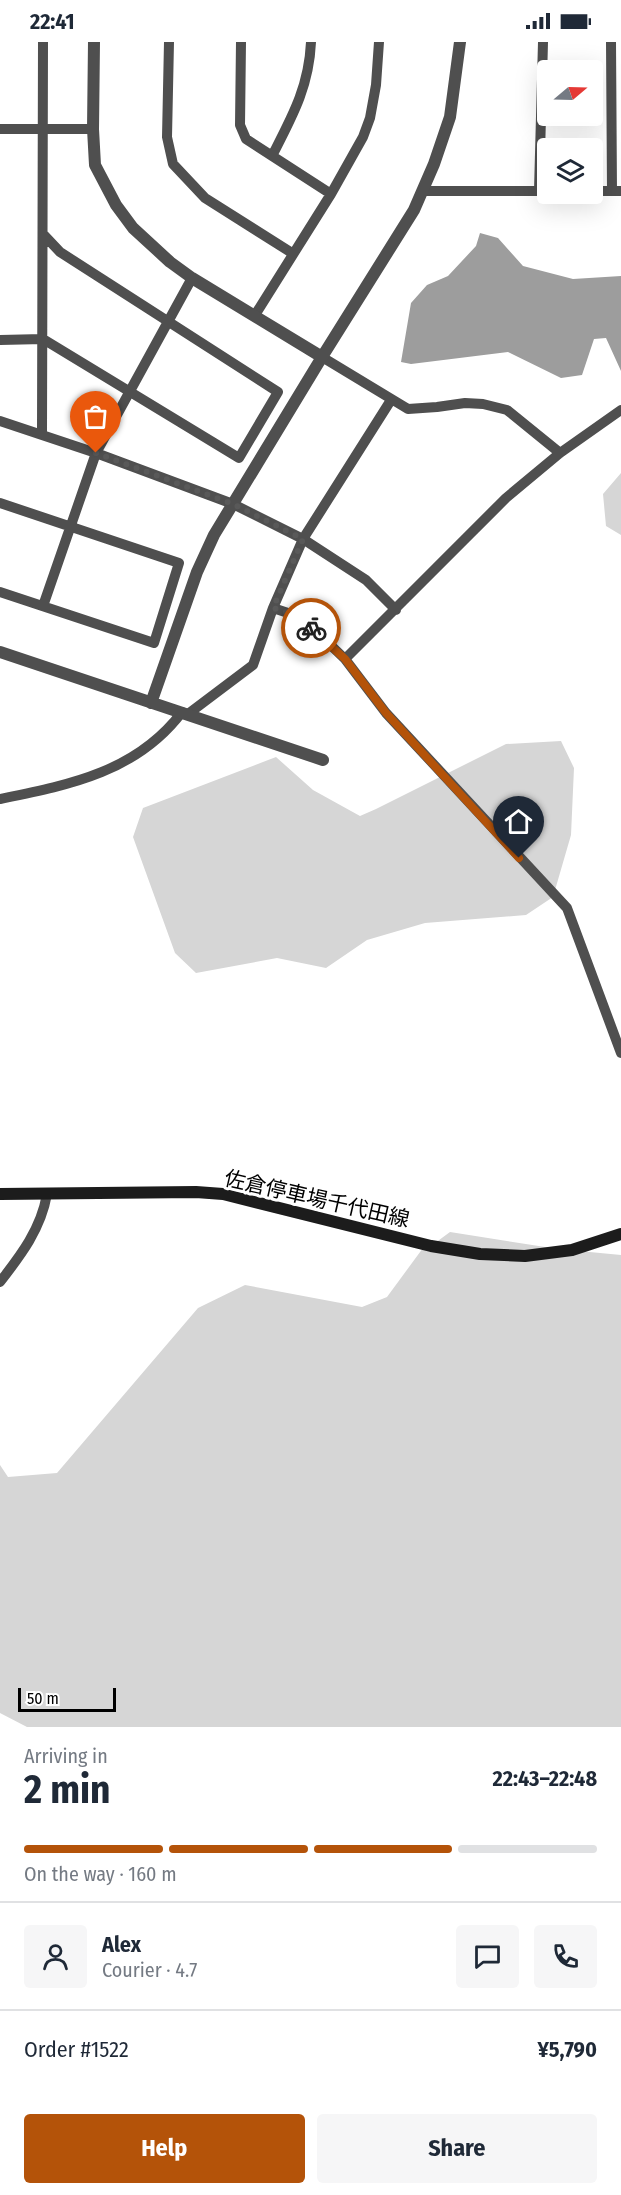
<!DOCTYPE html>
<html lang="en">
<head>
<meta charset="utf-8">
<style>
	:root { --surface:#fff; --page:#f6f6f7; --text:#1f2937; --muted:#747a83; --line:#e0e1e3; --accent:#b45309 }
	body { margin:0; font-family:"Fira Sans Condensed","Noto Sans JP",sans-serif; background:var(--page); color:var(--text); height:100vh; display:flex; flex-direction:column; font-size:22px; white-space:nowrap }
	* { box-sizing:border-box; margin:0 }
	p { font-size:20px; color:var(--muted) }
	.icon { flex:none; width:33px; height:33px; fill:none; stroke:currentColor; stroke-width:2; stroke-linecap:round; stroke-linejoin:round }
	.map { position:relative; height:1685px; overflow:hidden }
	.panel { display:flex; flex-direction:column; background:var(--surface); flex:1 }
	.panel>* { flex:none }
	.needle { width:39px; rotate:71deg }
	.controls { position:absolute; left:537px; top:18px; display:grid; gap:12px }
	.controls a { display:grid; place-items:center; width:66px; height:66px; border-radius:6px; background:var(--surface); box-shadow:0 6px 24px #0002; font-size:30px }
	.scale { position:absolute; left:18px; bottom:15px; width:98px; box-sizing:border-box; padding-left:6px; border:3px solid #000; border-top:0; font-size:16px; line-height:21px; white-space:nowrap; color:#000; -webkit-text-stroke:4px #fff; paint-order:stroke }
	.pin { position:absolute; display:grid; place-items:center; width:51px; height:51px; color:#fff; margin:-62px -26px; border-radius:50% 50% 50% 0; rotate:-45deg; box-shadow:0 0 6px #0007 }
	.pin .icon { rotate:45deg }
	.courier { position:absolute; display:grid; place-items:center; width:60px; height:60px; margin:-30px; border:4px solid #b45309; border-radius:50%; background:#fff; color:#222; box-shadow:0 2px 8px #0007 }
	.summary em { font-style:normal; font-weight:700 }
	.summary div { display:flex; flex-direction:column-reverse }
	.summary { display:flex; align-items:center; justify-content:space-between; height:102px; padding:0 24px }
	h1 { font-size:39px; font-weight:700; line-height:45px }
	.bar { display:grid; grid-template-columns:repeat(4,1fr); gap:9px 6px; align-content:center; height:72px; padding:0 24px }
	.bar i { height:8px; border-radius:4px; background:var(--line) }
	.bar .on { background:var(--accent) }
	.bar p { grid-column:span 4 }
	.line { display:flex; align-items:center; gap:15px; padding:0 24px; border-top:2px solid var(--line) }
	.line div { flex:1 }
	.round { display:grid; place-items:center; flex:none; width:63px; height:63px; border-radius:6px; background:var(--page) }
	.cta { display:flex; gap:12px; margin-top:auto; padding:12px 24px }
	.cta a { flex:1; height:69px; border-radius:6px; background:var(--accent); color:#fff; font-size:24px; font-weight:700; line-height:69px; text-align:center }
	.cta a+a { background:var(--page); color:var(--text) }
	.status { display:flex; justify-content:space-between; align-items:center; height:42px; padding:0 30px; background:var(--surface); direction:ltr }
	.status svg { height:16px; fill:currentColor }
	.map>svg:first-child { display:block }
</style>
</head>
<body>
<div class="status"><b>22:41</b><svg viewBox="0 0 49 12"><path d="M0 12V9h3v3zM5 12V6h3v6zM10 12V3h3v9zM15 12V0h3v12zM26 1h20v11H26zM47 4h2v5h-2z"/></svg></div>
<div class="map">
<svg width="621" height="1685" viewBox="0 0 621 1685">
	<rect width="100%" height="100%" fill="#fff"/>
	<path fill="#d6d6d6" d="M621,431V493L606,484L603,452Z
		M561,699L574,726L571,793L553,855L526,873L425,881L367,898L326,926L277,916L196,931L175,911L133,795L143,766L276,715L313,748L360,774L376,767L506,702Z
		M450,1190L558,1207L621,1213V1685H27L0,1671V1423L8,1435L57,1431L198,1266L245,1243L362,1265L387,1255L423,1206L431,1204Z"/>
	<path fill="#9d9d9d" d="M480,191L498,196L523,224L573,237L621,234V329L606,296L594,297L582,333L561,336L508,310L411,322L401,320L411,261L427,243L448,234L476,204Z"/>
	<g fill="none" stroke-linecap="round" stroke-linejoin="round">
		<path stroke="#4f4f4f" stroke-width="10" d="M169,0L167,95L173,122L205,156L292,211
			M241,0L240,83L246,97L331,152
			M611,0L612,149
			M0,87H93
			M272,114C292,75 309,45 311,0
			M422,149H548
			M539,149L543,0
			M592,149H621
			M255,273L331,152L363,95L370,76L376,43L379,0
			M0,298L43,297L239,416L278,350L60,210L43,192
			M322,315L408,367L437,365L465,361L483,362L507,368L560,411
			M0,379L96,411L233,462L303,497L366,538L396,568
			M42,393L43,0
			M0,461L179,521L154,601L0,550
			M43,564L96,411L192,236
			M273,566L288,571L317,590L345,617L386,671L567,866L621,1011
			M345,617L506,456L560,411L621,368
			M188,672L253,623L273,566L303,497L391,358
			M0,757C69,743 137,730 182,670
			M0,1240C21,1213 41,1187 47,1152"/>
		<path stroke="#4f4f4f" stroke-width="12" d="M94,0L93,87L95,123L116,163L133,186L170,220L192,236L322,315
			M0,610L323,718
			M151,661L197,530L214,493L322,315L414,168L434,122L450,75L460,0"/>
		<path stroke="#1c1c1c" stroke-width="12" d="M0,1152L196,1150L223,1152L431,1204L480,1212L525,1214L572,1208L621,1192"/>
	</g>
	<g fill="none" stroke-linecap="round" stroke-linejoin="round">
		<path stroke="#595959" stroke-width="6" stroke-dasharray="0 10.8" d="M96,411L233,462L303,497L273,566L288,571L311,586"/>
		<path stroke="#b45309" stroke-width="8" d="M311,586L345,617L386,671L519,816"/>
	</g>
	<g text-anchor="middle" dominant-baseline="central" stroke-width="6" stroke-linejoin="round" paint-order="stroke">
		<g font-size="21" fill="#000" stroke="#fff">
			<text transform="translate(317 1157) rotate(13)">佐倉停車場千代田線</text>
		</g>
	</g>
</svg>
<div class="controls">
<a><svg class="needle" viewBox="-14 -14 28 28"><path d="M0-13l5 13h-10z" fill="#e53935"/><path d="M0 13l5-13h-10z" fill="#747a83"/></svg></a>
<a><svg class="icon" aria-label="layers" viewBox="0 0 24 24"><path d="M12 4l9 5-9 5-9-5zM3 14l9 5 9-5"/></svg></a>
</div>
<div class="scale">50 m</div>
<div class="pin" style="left:96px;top:411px;background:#ea580c"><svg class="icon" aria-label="bag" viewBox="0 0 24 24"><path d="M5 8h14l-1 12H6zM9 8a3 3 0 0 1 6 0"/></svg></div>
<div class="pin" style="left:519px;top:816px;background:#1f2937"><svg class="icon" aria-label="home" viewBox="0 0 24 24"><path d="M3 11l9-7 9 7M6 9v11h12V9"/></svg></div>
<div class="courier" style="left:311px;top:586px"><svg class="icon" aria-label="bike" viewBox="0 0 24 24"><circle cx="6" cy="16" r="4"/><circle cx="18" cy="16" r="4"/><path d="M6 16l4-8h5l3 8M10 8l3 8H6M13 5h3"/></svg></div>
</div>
<section class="panel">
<div class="summary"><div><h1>2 min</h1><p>Arriving in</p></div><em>22:43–22:48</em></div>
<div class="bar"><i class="on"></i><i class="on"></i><i class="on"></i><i></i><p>On the way · 160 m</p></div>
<div class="line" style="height:108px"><a class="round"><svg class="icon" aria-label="person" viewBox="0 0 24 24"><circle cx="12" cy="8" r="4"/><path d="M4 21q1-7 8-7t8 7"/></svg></a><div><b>Alex</b><p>Courier · 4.7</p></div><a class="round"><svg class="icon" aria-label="chat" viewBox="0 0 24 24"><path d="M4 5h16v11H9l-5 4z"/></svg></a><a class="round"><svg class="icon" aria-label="phone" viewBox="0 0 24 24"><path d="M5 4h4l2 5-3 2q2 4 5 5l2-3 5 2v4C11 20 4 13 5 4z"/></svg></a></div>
<div class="line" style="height:78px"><div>Order #1522</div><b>¥5,790</b></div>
<div class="cta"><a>Help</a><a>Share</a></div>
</section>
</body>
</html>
